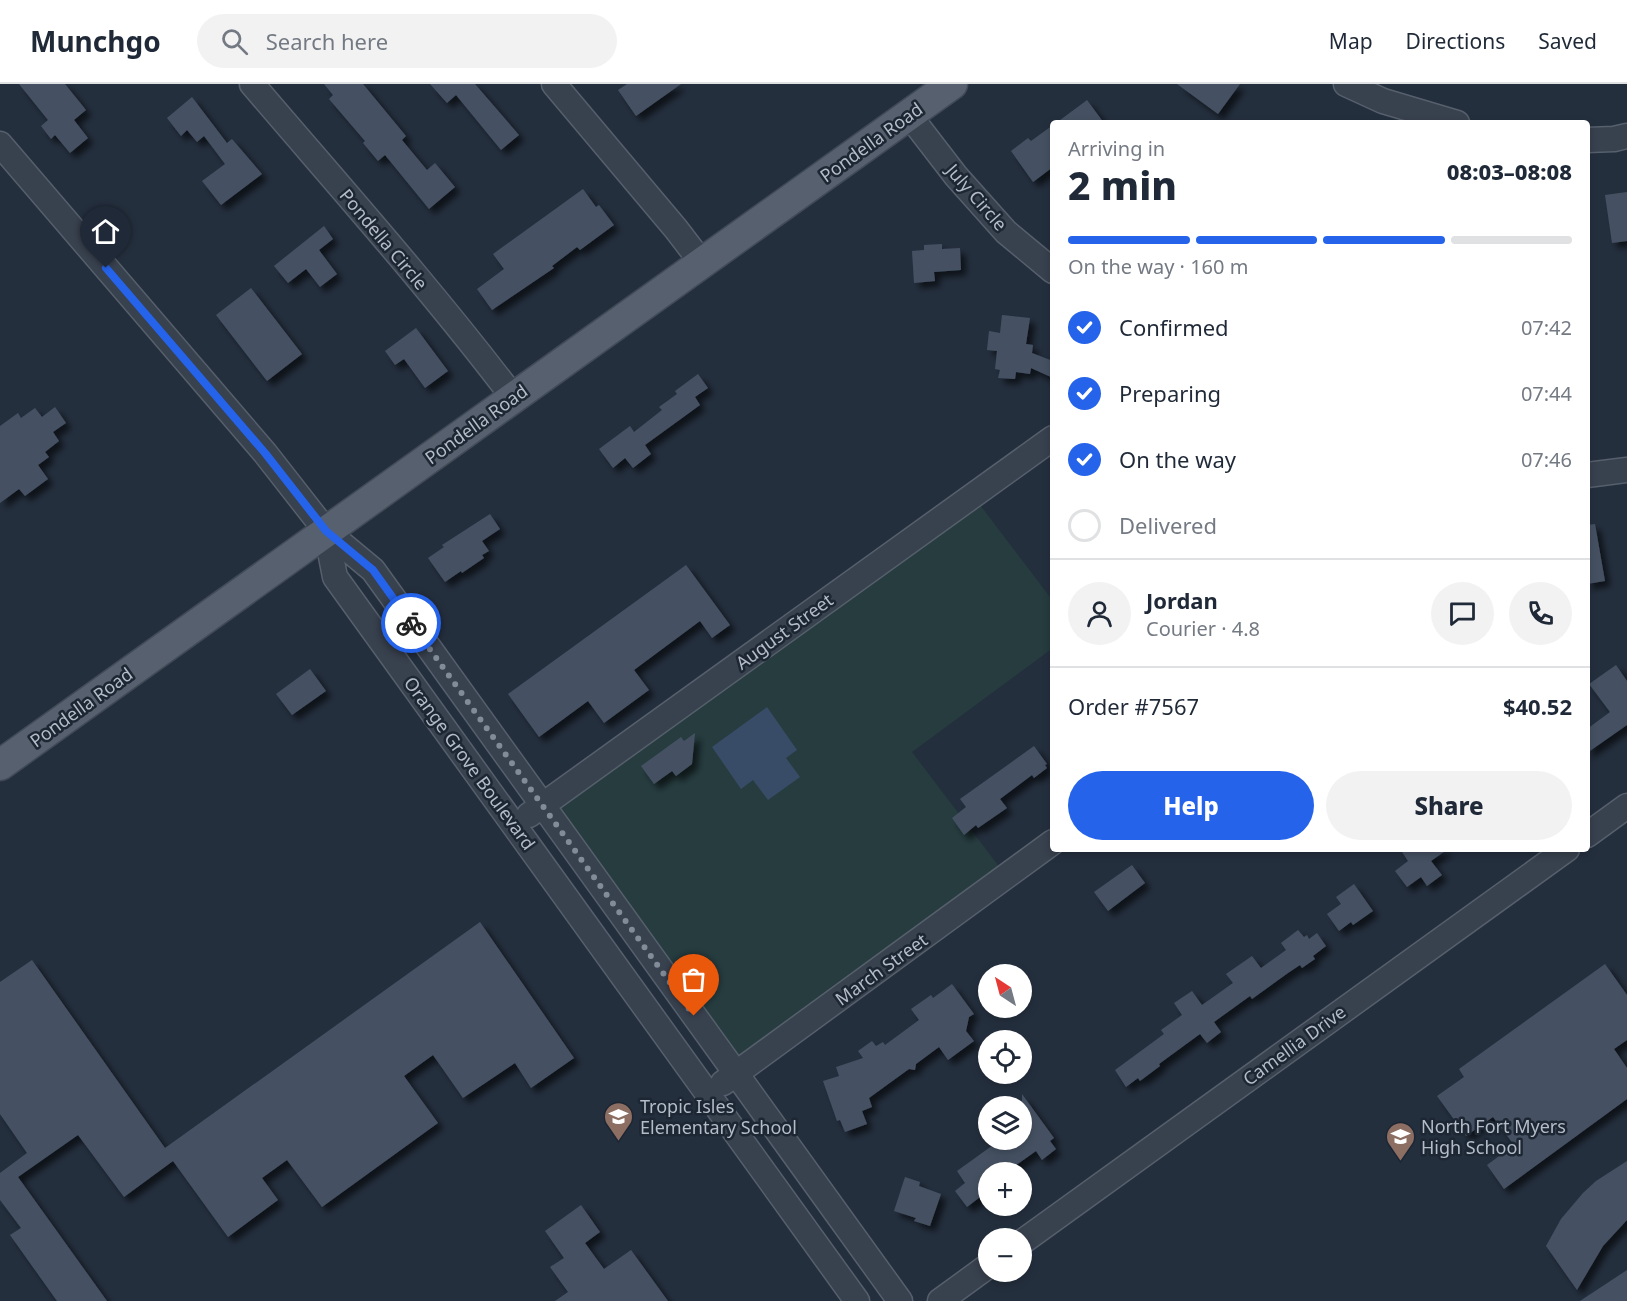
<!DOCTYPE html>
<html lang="en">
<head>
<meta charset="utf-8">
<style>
	:root { --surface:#fff; --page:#f2f2f3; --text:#1f2937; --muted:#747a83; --line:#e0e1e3; --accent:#2563eb }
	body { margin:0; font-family:"Noto Sans",sans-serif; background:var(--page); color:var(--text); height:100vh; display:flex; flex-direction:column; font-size:22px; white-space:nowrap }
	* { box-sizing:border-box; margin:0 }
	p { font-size:20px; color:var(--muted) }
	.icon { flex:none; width:33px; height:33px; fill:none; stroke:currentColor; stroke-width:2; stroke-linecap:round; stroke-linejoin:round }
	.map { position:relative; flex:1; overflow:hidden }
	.sheet { position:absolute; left:1050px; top:36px; width:540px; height:732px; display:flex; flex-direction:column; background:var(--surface); border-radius:6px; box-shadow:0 3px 9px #0003 }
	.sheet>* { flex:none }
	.needle { width:39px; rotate:324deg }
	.fabs { position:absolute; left:978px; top:880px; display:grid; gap:12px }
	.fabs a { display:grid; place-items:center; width:54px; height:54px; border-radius:50%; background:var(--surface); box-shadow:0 3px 9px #0003; font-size:30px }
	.pin { position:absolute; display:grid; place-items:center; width:51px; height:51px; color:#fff; margin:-62px -26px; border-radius:50% 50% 50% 0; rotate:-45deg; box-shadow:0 0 6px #0007 }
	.pin .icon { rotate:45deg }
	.courier { position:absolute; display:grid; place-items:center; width:60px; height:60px; margin:-30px; border:4px solid #2563eb; border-radius:50%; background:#fff; color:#222; box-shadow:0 2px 8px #0007 }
	.summary em { font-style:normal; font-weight:800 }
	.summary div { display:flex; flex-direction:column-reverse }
	.summary { display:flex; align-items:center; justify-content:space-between; height:102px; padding:0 18px }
	h1 { font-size:39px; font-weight:800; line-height:45px }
	.bar { display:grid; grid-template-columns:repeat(4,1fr); gap:9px 6px; align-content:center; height:72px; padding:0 18px }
	.bar i { height:8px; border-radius:4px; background:var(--line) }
	.bar .current { background:var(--accent) }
	.bar p { grid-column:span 4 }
	.line { display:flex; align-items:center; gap:15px; padding:0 18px; border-top:2px solid var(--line) }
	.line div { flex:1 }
	.round { display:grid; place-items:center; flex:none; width:63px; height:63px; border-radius:32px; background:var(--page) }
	ol { padding:0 18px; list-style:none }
	li { display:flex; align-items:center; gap:18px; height:66px }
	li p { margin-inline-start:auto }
	li .icon { padding:6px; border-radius:50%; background:var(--accent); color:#fff; stroke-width:4 }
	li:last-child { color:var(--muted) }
	li i { width:33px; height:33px; border:3px solid var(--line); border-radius:50% }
	.cta { display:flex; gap:12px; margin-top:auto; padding:12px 18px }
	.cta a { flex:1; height:69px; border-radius:36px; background:var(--accent); color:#fff; font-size:24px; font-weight:800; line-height:69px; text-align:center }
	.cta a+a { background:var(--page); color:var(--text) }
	header { display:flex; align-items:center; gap:36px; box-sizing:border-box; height:84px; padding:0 30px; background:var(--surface); border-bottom:2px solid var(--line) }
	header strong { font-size:28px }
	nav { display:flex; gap:33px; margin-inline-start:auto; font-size:21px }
	.search { width:420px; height:54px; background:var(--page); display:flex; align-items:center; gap:15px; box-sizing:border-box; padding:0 21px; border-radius:33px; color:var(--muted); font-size:22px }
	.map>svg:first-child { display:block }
</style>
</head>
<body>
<header>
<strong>Munchgo</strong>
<div class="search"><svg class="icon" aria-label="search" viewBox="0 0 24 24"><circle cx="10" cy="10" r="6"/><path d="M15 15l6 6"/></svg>Search here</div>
<nav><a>Map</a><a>Directions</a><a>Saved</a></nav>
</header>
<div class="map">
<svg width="1627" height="1217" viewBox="0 0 1627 1217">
	<defs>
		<filter id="shadow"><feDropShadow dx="5.5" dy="5.5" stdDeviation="3" flood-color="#0009"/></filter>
	</defs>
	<rect width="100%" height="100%" fill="#242f3e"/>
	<path fill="#263c3f" d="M971,409L1053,517V564L912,668L1010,797L748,990L554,720Z"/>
	<path fill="#394c67" d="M767,623L797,666L786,674L800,693L768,716L753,696L741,705L712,663Z"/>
	<path fill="#455162" filter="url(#shadow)" d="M19,0H65L86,26L74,36L88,54L70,69L55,51L51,55L41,42L48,36Z
		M324,0H363L406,52L402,56L427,86L435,79L455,103L429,125L385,71L378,77L363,59L365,57L329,15L333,11Z
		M430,0H475L519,51L501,66L456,11L447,19Z
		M627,0H681L636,32L618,6Z
		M1177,0H1240L1218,30Z
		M192,13L227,59L232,55L262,90L221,121L202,97L225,80L204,52L197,58L187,46L181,52L167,34Z
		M1087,16L1104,39H1056L1075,25Z
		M1053,41V83L1033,98L1011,67L1028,54L1031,57Z
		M583,105L596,123L599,121L614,141L580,166L577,163L552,182L554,184L492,226L477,205L504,185L493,170Z
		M1627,108V157L1612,159L1605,111Z
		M324,142L333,155L319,166L337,190L320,203L306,185L288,199L274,182Z
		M942,160V165L960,164L961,186L934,188L935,197L914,199L912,167L924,166V161Z
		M251,204L302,270L267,297L216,231Z
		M1002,231L1030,234L1026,260L1033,261L1032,269L1053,277V294L1031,284L1030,290L1016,288L1015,295L998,294L1000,286L995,285L997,267L987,266L989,247L1000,249Z
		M416,244L448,287L425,304L404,275L395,281L385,267Z
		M698,290L708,304L695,313L700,321L645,361L651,370L633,384L625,374L613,384L599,365L630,342L634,348L662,326L659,323L677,310L675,307Z
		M55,323L66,339L53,348L59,357L45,368L49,373L38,381L48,395L25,412L19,405L0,419V342L18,329L21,334L35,324L42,333Z
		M490,430L500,445L482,457L489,467L482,471L484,474L462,489L461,487L445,498L428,474L444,463L442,461Z
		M1595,440L1605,497L1587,500V441Z
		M686,481L730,541L712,554L700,537L634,586L649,606L604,639L588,617L539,653L508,610Z
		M1616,581L1627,597V641L1587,669V645L1610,628L1589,600Z
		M310,585L326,607L292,631L276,610Z
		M695,649L692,680L676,692L672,687L654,700L641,682L681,653L684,657Z
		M1034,662L1047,680L1045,681L1047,684L1034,694L1032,691L1000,715L1007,724L978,744L976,741L964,751L952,734L966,723L960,715Z
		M1400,765H1448L1431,777L1442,791L1427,802L1421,793L1407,803L1395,787L1408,777Z
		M1132,781L1145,799L1108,827L1094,808Z
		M1354,800L1373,827L1353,841L1351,838L1339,847L1327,830L1341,820L1336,813Z
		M480,838L574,974L531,1004L515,979L463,1014L433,971L404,992L438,1039L322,1123L287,1076L262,1094L278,1116L228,1153L173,1077L124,1113L78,1051L18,1093L107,1217H57L10,1151L21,1144L0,1116V1089L27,1069L0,1030V898L32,876L165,1064Z
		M1298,846L1304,853L1307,851L1309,855L1317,849L1326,862L1313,872L1315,875L1302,884L1300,881L1288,889L1252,915L1250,912L1214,938L1221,948L1207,959L1200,950L1159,980L1160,982L1140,997L1138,994L1126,1003L1115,986L1164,950L1161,946L1182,931L1174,919L1192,907L1202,921L1233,899L1226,890L1252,872L1261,884L1286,866L1281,859Z
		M1605,880L1627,911V956L1614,965L1627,984V1015L1504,1105L1487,1081L1514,1061L1493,1033L1466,1052L1437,1012L1464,993L1459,985Z
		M952,900L974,930L969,933L966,947L974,957L948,976L939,963L916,980L915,986L909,985L869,1014L872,1023L862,1027L867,1040L845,1048L840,1036L837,1037L823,997L839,992L836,983L863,974L858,967L872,957L876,962L883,958L885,961L919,936L911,925L931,911L933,914Z
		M1022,1010L1054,1054L1050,1057L1056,1065L1042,1076L1036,1067L1005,1089H988V1107L967,1123L955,1107L965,1099L957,1087L1000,1056H1022Z
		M1627,1077V1136L1603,1162L1577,1206L1546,1162L1561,1135L1583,1109L1596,1097Z
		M905,1093L920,1098L919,1102L941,1110L930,1142L914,1137L916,1134L894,1127Z
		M581,1121L600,1148L585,1159L604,1185L631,1166L668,1217H555L568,1208L550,1183L564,1174L545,1147Z
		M1627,1186V1217H1580Z"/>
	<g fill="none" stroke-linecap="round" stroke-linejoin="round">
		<defs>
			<path id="minor" d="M252,0C340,103 431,205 513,313
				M554,0L676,145L702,179
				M1346,0L1383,17L1457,39
				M909,31L956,92L1006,148L1053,187
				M1587,56L1614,55L1627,52
				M0,60L265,369L326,447L373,486L900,1217
				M1587,391L1627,386
				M326,447L335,493L857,1217
				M529,731L1053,354
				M1587,751L1627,722
				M723,999L1053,758
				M1022,1158L1567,765
				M940,1217L988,1182"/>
			<path id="major" d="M0,681L952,0"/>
		</defs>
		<use href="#minor" stroke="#565f6c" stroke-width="27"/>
		<use href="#major" stroke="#414a57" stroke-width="33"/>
		<use href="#minor" stroke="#38414e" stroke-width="24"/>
		<use href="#major" stroke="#56606e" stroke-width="30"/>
	</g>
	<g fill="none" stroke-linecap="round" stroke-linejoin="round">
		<path stroke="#828b98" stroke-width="6" stroke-dasharray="0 10.8" d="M411,539L694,932"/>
		<path stroke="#2563eb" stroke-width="8" d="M106,184L265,369L326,447L373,486L411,539"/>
	</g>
	<defs>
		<symbol id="school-pin" viewBox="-11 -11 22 30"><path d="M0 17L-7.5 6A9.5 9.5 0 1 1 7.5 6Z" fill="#8d6e63" stroke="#1d2633"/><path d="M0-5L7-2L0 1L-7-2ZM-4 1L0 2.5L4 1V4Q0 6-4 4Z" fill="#fff"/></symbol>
	</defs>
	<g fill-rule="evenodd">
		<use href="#school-pin" x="602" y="1016" width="33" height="45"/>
		<use href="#school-pin" x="1384" y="1036" width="33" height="45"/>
	</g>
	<g text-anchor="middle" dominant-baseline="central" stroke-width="5" stroke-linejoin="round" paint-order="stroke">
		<g font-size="18" fill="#b4bcc9" stroke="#1d2633">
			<text transform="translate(871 58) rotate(-36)">Pondella Road</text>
			<text transform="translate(977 113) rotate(49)">July Circle</text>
			<text transform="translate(384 155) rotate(50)">Pondella Circle</text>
			<text transform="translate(476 340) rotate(-36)">Pondella Road</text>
			<text transform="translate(784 547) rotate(-36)">August Street</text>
			<text transform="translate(81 623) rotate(-36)">Pondella Road</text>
			<text transform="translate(470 679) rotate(54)">Orange Grove Boulevard</text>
			<text transform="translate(881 885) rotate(-36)">March Street</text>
			<text transform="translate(1294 961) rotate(-36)">Camellia Drive</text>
		</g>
		<g font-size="18" fill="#b4bcc9" stroke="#1d2633" text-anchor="start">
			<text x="640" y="1022">Tropic Isles<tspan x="640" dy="21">Elementary School</tspan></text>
			<text x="1421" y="1042">North Fort Myers<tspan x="1421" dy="21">High School</tspan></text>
		</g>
	</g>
</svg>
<div class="fabs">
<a><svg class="needle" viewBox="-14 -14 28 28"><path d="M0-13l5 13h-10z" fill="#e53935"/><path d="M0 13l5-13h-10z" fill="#747a83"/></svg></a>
<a><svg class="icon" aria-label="locate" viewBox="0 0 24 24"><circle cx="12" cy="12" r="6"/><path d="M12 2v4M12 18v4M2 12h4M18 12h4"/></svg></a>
<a><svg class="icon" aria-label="layers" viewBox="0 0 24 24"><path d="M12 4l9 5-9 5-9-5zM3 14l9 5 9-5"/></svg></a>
<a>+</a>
<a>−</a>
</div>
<div class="pin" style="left:694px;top:932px;background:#ea580c"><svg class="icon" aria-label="bag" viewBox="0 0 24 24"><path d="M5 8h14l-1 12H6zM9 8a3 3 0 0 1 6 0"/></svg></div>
<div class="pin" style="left:106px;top:184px;background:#1f2937"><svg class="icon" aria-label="home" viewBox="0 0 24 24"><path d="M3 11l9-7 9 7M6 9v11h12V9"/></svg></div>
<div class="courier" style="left:411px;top:539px"><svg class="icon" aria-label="bike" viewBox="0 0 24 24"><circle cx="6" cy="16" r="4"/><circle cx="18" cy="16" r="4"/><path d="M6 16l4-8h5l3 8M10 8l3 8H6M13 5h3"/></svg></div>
<section class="sheet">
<div class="summary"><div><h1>2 min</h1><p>Arriving in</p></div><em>08:03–08:08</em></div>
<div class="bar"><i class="current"></i><i class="current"></i><i class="current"></i><i></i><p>On the way · 160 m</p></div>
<ol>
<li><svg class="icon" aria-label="check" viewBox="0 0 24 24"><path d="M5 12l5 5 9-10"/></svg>Confirmed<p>07:42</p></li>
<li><svg class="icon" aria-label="check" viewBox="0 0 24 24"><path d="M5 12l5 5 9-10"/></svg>Preparing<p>07:44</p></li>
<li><svg class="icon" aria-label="check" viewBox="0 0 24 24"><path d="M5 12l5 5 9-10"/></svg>On the way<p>07:46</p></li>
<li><i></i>Delivered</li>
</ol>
<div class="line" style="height:108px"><a class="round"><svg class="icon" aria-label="person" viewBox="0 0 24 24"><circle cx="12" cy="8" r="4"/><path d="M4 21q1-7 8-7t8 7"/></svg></a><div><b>Jordan</b><p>Courier · 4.8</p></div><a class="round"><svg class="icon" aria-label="chat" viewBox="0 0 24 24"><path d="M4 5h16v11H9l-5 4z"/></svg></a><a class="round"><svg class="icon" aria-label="phone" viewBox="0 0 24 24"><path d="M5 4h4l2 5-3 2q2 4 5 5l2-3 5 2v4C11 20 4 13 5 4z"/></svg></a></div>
<div class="line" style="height:78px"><div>Order #7567</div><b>$40.52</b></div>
<div class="cta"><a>Help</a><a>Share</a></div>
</section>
</div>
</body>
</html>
